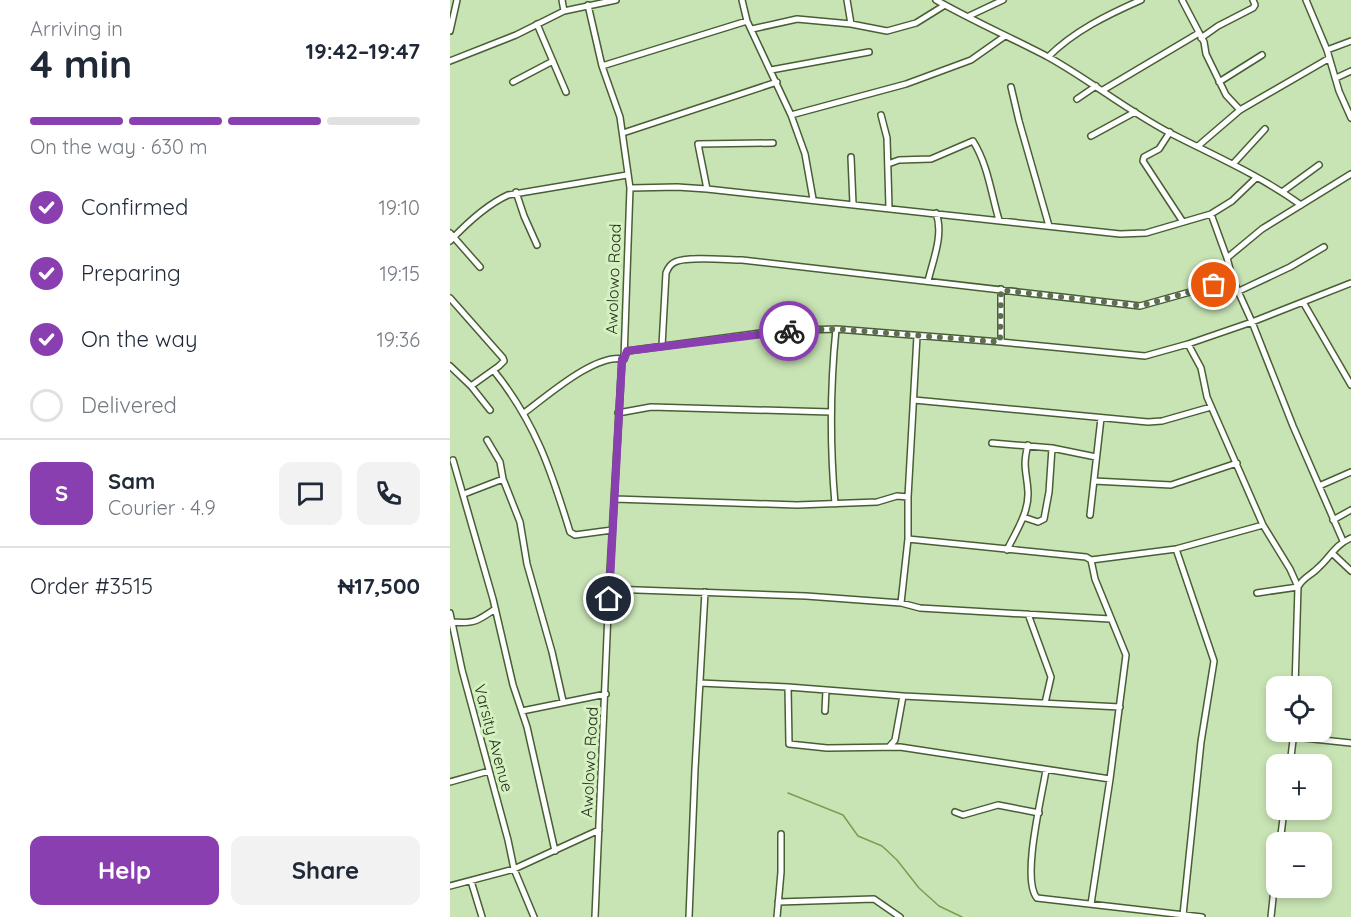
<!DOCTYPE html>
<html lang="en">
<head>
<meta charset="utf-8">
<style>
	:root { --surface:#fff; --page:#f2f2f3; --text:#1f2937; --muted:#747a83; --line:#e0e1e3; --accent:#8a3fb1 }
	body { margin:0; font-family:Quicksand,sans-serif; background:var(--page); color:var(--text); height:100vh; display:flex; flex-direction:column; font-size:22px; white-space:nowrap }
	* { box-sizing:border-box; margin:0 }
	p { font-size:20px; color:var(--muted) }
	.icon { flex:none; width:33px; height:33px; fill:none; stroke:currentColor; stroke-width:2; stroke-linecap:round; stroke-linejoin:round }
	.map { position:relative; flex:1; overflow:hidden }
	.drawer { display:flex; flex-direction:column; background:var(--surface); width:450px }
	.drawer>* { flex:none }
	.controls { position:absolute; left:816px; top:676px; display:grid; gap:12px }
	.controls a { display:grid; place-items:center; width:66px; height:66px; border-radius:12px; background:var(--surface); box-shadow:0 3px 9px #0003; font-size:30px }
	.pin { position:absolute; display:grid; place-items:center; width:51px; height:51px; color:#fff; margin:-26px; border:3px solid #fff; border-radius:50%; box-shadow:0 2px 6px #0007 }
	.courier { position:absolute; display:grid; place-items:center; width:60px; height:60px; margin:-30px; border:4px solid #8a3fb1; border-radius:50%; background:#fff; color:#222; box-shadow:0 2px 8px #0007 }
	.head em { font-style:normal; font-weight:800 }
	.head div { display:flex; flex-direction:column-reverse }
	.head { display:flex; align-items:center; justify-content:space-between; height:102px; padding:0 30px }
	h1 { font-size:39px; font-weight:800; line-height:45px }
	.bar { display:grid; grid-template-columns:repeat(4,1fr); gap:9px 6px; align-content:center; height:72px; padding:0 30px }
	.bar i { height:8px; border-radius:4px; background:var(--line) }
	.bar .current { background:var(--accent) }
	.bar p { grid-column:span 4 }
	.line { display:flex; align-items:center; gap:15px; padding:0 30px; border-top:2px solid var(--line) }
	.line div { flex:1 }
	.round { display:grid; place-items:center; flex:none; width:63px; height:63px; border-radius:12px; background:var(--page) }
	ol { padding:0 30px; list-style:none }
	li { display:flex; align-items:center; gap:18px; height:66px }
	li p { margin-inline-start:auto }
	li .icon { padding:6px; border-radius:50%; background:var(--accent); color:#fff; stroke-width:4 }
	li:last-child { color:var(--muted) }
	li i { width:33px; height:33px; border:3px solid var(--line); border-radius:50% }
	.cta { display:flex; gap:12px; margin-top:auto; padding:12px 30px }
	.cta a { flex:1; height:69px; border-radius:12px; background:var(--accent); color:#fff; font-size:24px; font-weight:800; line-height:69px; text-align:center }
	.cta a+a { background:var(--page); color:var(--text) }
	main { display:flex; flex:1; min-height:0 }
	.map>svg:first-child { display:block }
</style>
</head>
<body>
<main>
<section class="drawer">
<div class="head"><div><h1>4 min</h1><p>Arriving in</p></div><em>19:42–19:47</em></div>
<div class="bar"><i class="current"></i><i class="current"></i><i class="current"></i><i></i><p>On the way · 630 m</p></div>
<ol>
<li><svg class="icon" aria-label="check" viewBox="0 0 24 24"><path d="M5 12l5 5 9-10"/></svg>Confirmed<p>19:10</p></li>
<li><svg class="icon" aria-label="check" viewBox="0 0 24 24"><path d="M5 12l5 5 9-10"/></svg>Preparing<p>19:15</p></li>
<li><svg class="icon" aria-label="check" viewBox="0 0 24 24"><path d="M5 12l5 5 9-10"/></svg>On the way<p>19:36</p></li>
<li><i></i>Delivered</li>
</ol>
<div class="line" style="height:108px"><b class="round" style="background:var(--accent);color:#fff">S</b><div><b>Sam</b><p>Courier · 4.9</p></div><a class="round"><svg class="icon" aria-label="chat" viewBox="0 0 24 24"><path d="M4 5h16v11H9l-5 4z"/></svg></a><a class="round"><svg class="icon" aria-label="phone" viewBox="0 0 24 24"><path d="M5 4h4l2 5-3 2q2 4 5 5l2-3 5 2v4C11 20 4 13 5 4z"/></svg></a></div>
<div class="line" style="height:78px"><div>Order #3515</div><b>₦17,500</b></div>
<div class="cta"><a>Help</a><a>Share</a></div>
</section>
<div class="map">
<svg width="901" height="917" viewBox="0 0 901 917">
	<rect width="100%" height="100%" fill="#c8e4b4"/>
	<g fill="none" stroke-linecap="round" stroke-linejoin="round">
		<path stroke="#76a051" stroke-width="1.5" d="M338,793L393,815L408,836L432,846L447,860L469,888L489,906L512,917"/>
		<defs>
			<path id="minor" d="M112,0L114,11
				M292,0L297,21L341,115L355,154L363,199
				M397,0L401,24
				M486,0C523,21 562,38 600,58C641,81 678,111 720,133C765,156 811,176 851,205
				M732,0L754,42L756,54L776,95L790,110
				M856,0L877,50L889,91L901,118
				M138,5L152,66L170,117L180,188L174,359H172L159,589L145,917
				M519,16L553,0
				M87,24L116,92
				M302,29L347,19L401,24L437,31L466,23L495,5
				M0,31L7,0
				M751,38L768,26L803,8L805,5L803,0
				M877,50L901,41
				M598,57C624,31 657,15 691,0
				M0,61L66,35L114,11L166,0
				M152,66L297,21
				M321,70L419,52
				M886,78L901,71
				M63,82L103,61
				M769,82L812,55
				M561,87L569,121L599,226
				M653,90L749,33
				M627,99L646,86
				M341,115L456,84L521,60L555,36
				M431,115L437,138L439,208
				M720,132L709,149L694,157L693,161L733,222
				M173,133L327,82
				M641,136L685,112
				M748,146L790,110L878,59
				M401,157L403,204
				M438,164L449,160L481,159L523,141C538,165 541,193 549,220
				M783,164L815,129
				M180,188L227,187L257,189L670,234L696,233L761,214L782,201L806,178
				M257,189L248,144L323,143
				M66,192L74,216L87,245
				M832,192L869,165
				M761,214L777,258L783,280L802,322L843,426L893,541
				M0,233L30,267
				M0,241C17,223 36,205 58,195L177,175
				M777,258L812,229L901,174
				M478,281C483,260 494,234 486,213
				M789,291L840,267L874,247
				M0,298L53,358L54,361L49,366L21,386
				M853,302L901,385
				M551,342V289
				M738,344L751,368L757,397L813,525L840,569L848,587L807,593
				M212,346L216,273C218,268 220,264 225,262C238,256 277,260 292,260L690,306L783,280
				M0,366L21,386L40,410
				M44,371C85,422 101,470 120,532L125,535L162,530
				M464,400L698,422L712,421L761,407
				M74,413C96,397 145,353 174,359L177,351L325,331L386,329L551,342L695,356L738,344L802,322L901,283
				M168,413L201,407L381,412
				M37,440L50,462L53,479L70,522L77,564L102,652L113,701
				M542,443L602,448L646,457
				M3,460L43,599L63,685L77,727L105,851
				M644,481L721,485L787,463
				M869,486L901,472
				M14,494L53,479
				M165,499L347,505L427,502L447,496L458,497
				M385,504C380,446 380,388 386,329
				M640,515L651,418
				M573,517L588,522L594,519L599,492L602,448
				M883,520L901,510
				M458,539L636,557L641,560L726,549L813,525
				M726,549L764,661L751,742L733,915
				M557,550C565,533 579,513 578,492C577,472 572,467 578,445
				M882,553L901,571
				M159,589L356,596L451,603L470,608L660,619
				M451,603L458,539V497L467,336
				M0,613L12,670L58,840L64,869L84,917
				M578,614L601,677L595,703
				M2,622C24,624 28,621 45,609
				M250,683L338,687L453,696L670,707
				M338,687L339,744L377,748L450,747L660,779
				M845,687L848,587C853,577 862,575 869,567C880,557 886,544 901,538
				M72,711L156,694
				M375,711L376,690
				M844,737L901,743
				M439,747L445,740L453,696
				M840,765L844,732
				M596,770C592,796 571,880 587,898L752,917
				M0,782L39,771
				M505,812L513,815L548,805L589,813
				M830,843L834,810
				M21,881L32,917
				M0,886L64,869L149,830
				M328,902L424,899L450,917
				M641,904L660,779L676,655L645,579L641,560
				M239,917L245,769L255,592
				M327,917L331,872V834
				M821,917L826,870"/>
		</defs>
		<use href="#minor" stroke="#485f35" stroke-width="8"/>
		<use href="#minor" stroke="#fff" stroke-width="5"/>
	</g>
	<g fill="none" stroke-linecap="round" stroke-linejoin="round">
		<path stroke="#5d6e51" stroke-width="6" stroke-dasharray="0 10.8" d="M339,331L386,329L550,342L551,290L690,306L764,285"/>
		<path stroke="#8a3fb1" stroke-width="8" d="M159,599L172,359H174L177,351L339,331"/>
	</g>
	<g text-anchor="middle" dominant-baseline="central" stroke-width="6" stroke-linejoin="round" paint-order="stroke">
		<g font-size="16" fill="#242e1c" stroke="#d5f1c1">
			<text transform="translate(163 279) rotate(-88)">Awolowo Road</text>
			<text transform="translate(44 738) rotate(75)">Varsity Avenue</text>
			<text transform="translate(139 762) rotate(-87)">Awolowo Road</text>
		</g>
	</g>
</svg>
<div class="controls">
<a><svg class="icon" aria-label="locate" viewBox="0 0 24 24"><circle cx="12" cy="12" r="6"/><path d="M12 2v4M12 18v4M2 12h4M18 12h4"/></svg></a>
<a>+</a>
<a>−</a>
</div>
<div class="pin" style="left:764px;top:285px;background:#ea580c"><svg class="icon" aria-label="bag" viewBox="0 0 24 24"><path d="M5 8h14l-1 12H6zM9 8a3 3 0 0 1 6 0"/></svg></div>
<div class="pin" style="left:159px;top:599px;background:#1f2937"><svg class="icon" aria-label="home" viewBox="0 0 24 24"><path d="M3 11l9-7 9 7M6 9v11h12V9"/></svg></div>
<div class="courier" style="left:339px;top:331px"><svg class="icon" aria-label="bike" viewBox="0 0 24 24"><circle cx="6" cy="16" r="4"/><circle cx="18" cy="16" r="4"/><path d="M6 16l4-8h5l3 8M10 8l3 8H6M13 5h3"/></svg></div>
</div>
</main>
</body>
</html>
